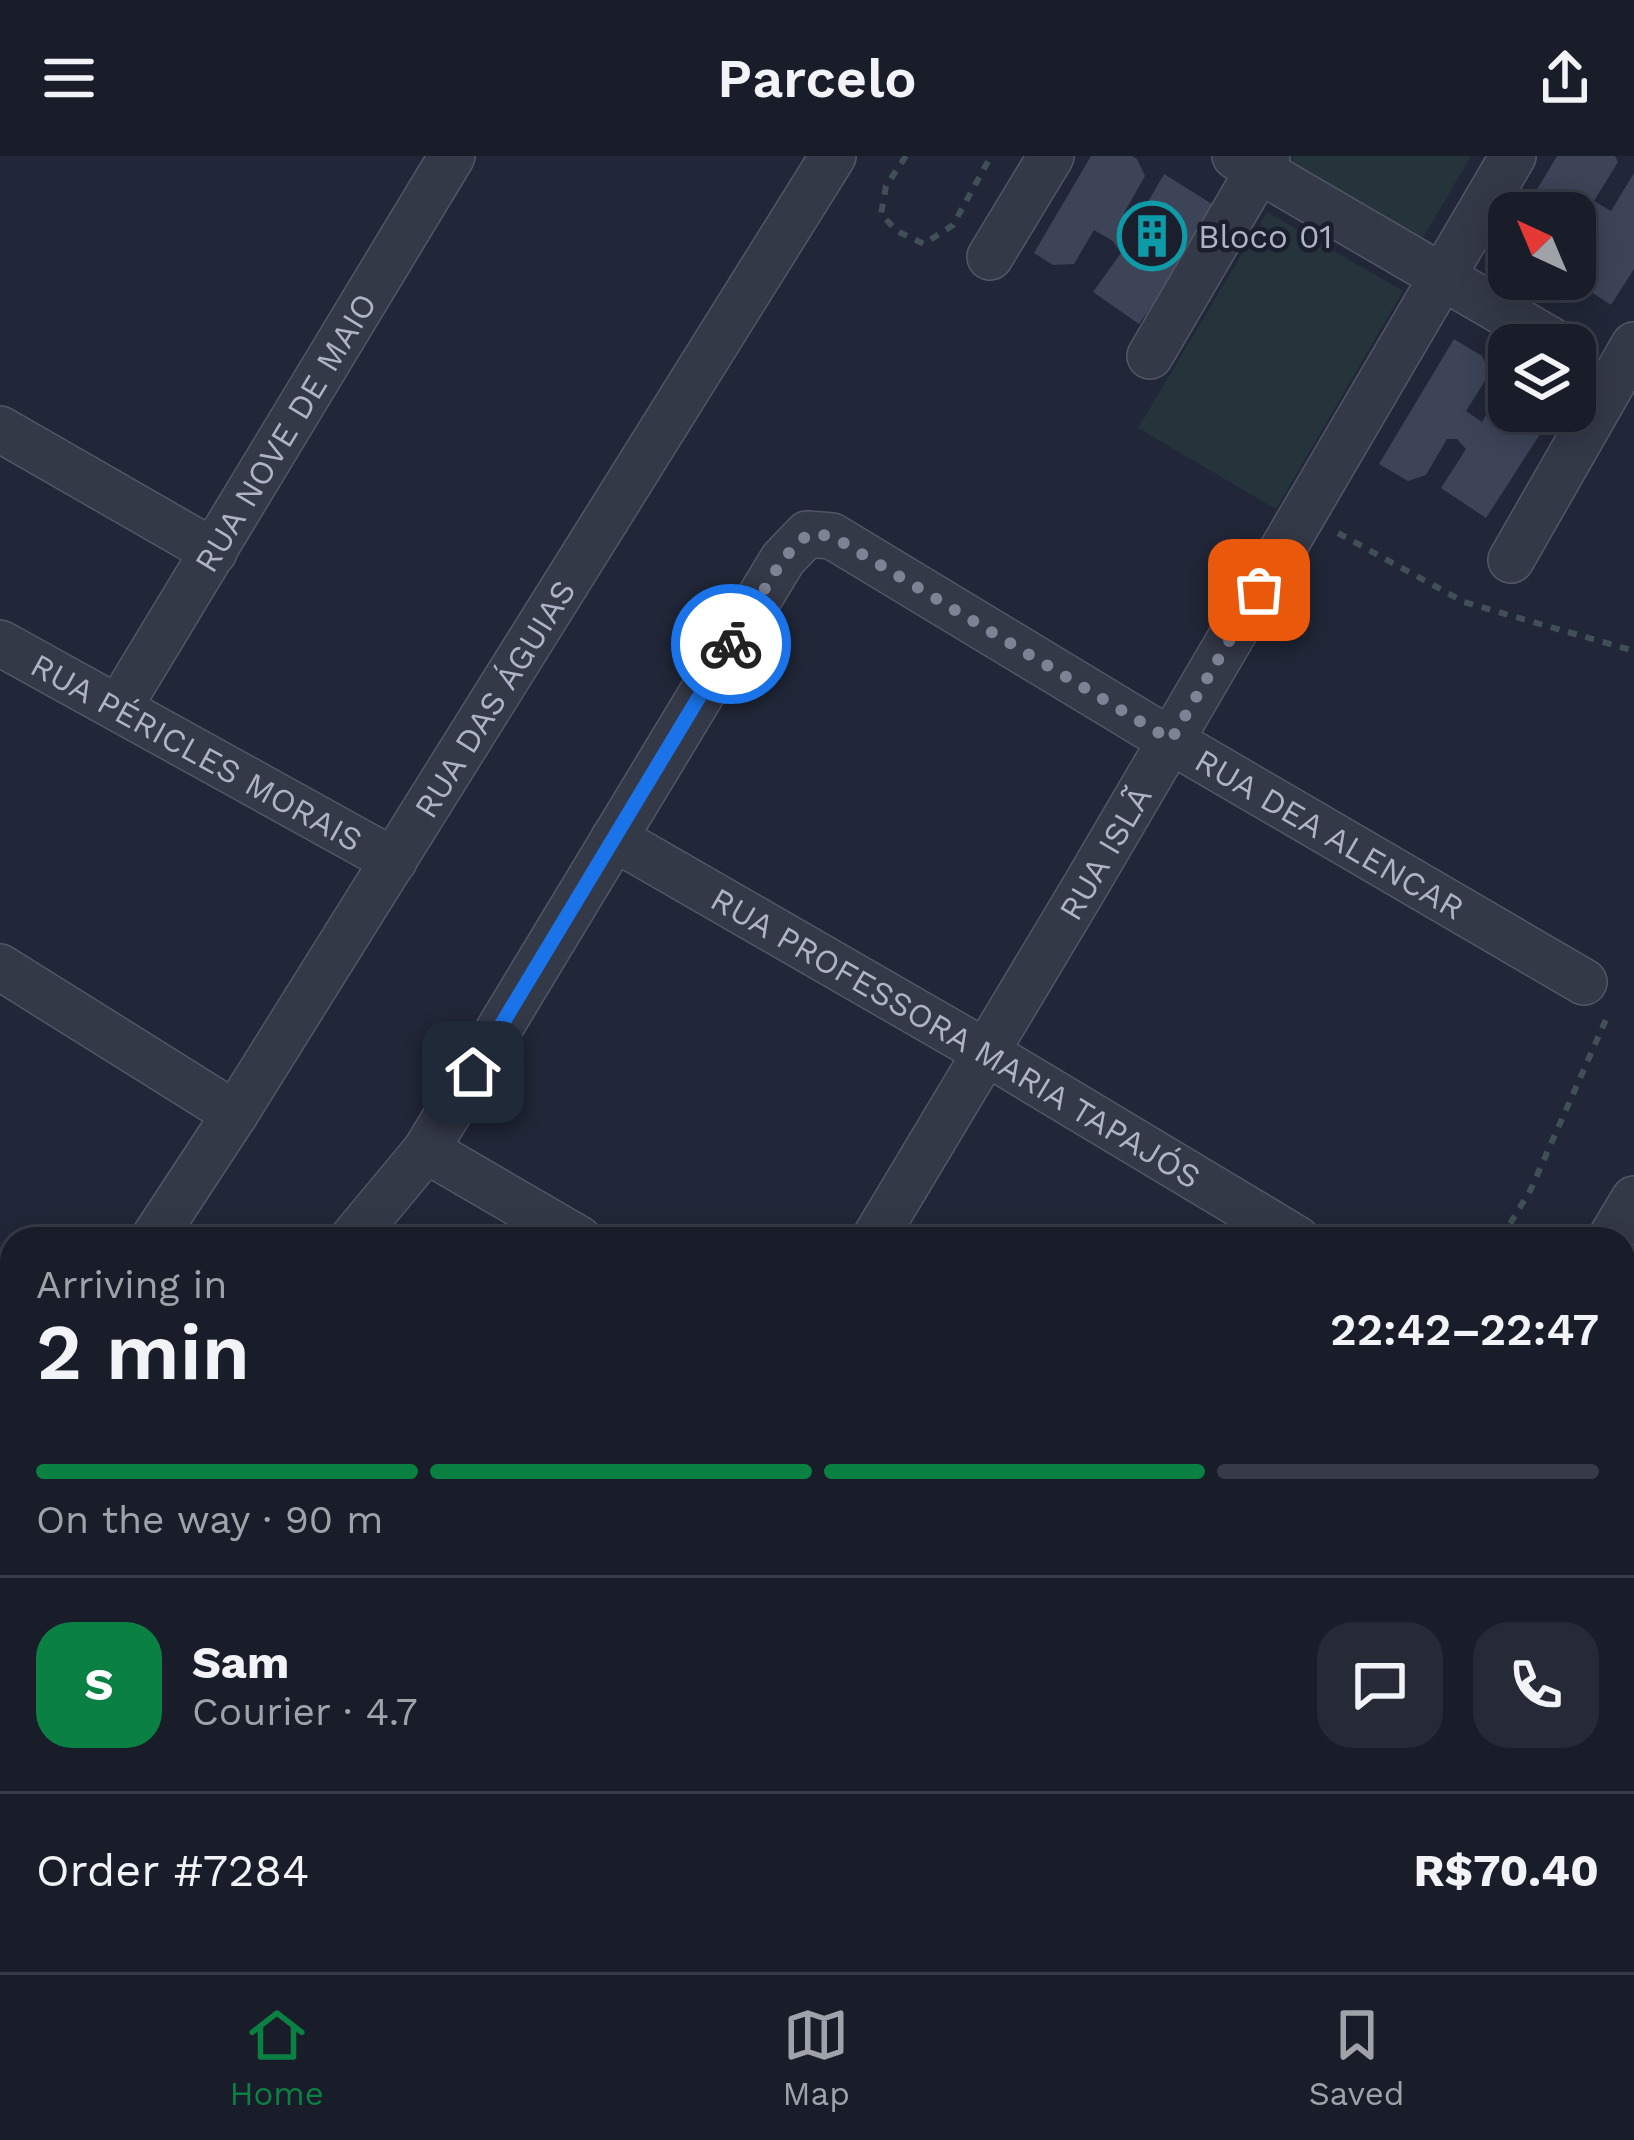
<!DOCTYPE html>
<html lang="en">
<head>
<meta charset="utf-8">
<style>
	:root { --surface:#191d2a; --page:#262a36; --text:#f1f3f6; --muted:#9fa2a8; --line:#373b47; --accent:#0b8043 }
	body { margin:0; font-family:"Work Sans",sans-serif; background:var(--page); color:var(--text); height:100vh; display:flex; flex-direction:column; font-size:45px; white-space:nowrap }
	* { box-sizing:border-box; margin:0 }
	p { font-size:39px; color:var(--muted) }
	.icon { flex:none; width:66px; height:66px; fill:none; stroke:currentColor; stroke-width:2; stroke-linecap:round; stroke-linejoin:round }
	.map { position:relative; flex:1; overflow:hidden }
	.panel { position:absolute; left:0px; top:1071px; width:1635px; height:747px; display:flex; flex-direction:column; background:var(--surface); border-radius:36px 36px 0 0; box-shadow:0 6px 30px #0003,0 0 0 3px var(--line) }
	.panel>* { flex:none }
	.needle { width:78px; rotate:316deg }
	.tools { position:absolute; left:1488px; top:36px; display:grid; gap:24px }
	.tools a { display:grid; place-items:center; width:108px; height:108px; border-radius:24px; background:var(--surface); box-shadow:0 6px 30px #0003,0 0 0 3px var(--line); font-size:60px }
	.pin { position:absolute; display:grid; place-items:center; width:102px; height:102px; color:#fff; margin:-51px; border-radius:24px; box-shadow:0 6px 18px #0006 }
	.courier { position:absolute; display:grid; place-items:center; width:120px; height:120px; margin:-60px; border:9px solid #1a73e8; border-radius:50%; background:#fff; color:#222; box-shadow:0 3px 15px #0007 }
	.overview em { font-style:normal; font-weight:600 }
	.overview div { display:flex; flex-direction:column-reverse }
	.overview { display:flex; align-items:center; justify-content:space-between; height:204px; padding:0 36px }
	h1 { font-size:78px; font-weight:600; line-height:90px }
	.bar { display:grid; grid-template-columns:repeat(4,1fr); gap:18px 12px; align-content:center; height:144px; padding:0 36px }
	.bar i { height:15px; border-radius:9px; background:var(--line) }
	.bar .current { background:var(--accent) }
	.bar p { grid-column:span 4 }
	.line { display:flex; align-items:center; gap:30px; padding:0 36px; border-top:3px solid var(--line) }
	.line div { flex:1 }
	.round { display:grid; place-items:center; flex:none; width:126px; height:126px; border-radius:36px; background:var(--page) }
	header { display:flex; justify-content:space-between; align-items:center; height:156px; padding:0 36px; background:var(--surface); font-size:54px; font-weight:600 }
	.dock { display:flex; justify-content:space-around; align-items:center; height:168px; border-top:3px solid var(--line); background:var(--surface); font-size:33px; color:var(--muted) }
	.dock a { display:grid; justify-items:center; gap:6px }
	.dock .current { color:var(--accent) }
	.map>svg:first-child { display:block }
</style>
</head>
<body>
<header><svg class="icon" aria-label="menu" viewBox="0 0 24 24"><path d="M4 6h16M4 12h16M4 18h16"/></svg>Parcelo<svg class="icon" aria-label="share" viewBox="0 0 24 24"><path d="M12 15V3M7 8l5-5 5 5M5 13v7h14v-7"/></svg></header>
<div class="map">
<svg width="1634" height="1816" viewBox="0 0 1634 1816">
	<rect width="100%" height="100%" fill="#212738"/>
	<path fill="#24343a" d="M1293,0H1471L1420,87L1290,6Z
		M1267,56L1403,135L1276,353L1138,272Z
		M166,1806H441L455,1814L171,1816Z
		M641,1806H888L881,1816H635Z"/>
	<path fill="#3d4458" d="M1091,0H1132L1137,3L1145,20L1124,57L1137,65L1164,18L1220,53L1139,168L1093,136L1121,97L1113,85L1094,74L1074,108L1053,109L1034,97Z
		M1557,0H1615L1618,6L1594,45L1611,55L1634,17V113L1611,149L1575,125V112L1594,83L1585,72L1575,66V57H1523Z
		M1454,183L1482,200L1490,217L1466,255L1482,266L1509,221V255H1555L1486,362L1441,332L1466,293L1457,283H1447L1426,319L1408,325L1379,308Z
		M1634,1354V1816H1357L1363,1806H1623V1373Z"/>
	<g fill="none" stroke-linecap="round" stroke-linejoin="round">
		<defs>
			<g id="minor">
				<path d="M1235,0L1559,189"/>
				<path d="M990,101L1051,0"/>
				<path d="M1150,200L1267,0"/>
				<path d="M0,273L214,396"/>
				<path d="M1511,404L1634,189"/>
				<path id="s1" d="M0,487L394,705"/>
				<path id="s2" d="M119,551L452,0"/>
				<path id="s3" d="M614,682L987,897L1297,1083"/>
				<path d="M0,811L235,958"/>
				<path d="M426,994L579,1083"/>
				<path id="s4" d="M153,1083L235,958L833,0"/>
				<path id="s5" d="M352,1083L426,994L783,403L807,378L832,380L1171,585L1584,826"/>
				<path id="s6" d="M874,1083L1083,734L1513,0"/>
				<path d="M1610,1083L1634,1043"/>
				<path d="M0,1316L12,1298"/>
				<path d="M0,1625L12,1648"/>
				<path d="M94,1806L100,1816"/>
				<path d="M143,1806L147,1816"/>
				<path d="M497,1806L515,1816"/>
				<path d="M1230,1806L1247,1816"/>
				<path d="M911,1816L917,1806"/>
			</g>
		</defs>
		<use href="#minor" stroke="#525666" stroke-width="48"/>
		<path stroke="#405056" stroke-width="6" stroke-dasharray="9 9" stroke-linecap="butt" d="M906,0L886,30L881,58L897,75L924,88L953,69L991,0
			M1338,377L1464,446L1634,495
			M1501,1083L1531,1033L1608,859"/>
		<use href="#minor" stroke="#343948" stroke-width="45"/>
	</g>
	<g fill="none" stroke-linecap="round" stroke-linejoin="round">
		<path stroke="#7d8294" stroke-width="12" stroke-dasharray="0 21.6" d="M731,488L783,403L808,378L832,380L1171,584L1259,434"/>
		<path stroke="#1a73e8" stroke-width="15" d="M473,916L731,488"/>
	</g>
	<defs>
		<symbol id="building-ring" viewBox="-11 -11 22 22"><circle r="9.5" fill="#1a1e2d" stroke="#0f9aa8" stroke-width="1.5"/><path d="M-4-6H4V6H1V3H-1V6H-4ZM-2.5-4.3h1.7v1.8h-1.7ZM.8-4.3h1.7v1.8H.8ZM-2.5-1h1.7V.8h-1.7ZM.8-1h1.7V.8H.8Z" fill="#0f9aa8"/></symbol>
	</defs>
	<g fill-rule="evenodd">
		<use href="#building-ring" x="1114" y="42" width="76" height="76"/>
	</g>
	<g text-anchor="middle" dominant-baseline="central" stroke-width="9" stroke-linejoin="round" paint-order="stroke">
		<g font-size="33" fill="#afb3c5" stroke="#1a1e2d" text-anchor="start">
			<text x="1198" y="80">Bloco 01</text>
		</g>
		<g font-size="33" fill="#afb3c5" stroke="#1a1e2d">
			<text stroke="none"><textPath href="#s2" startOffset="321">RUA NOVE DE MAIO</textPath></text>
			<text stroke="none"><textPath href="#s4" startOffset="639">RUA DAS ÁGUIAS</textPath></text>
			<text stroke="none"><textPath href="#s1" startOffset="225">RUA PÉRICLES MORAIS</textPath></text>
			<text stroke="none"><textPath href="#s5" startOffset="1446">RUA DEA ALENCAR</textPath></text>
			<text stroke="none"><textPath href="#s6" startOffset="450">RUA ISLÃ</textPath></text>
			<text stroke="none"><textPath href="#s3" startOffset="396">RUA PROFESSORA MARIA TAPAJÓS</textPath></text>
		</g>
	</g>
</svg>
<div class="tools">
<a><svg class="needle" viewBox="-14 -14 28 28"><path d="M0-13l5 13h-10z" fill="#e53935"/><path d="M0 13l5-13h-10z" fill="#9fa2a8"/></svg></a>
<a><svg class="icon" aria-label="layers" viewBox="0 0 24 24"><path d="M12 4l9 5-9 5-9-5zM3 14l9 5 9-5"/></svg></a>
</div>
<div class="pin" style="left:1259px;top:434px;background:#ea580c"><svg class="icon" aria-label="bag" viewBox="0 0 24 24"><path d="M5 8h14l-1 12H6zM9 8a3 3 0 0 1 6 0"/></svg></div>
<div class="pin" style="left:473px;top:916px;background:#1f2937"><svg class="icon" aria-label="home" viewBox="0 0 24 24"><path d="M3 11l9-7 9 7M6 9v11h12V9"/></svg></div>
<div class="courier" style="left:731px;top:488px"><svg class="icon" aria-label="bike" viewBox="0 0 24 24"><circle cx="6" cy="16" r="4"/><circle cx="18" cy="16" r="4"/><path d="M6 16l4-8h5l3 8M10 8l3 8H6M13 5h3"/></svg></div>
<section class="panel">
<div class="overview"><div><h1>2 min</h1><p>Arriving in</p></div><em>22:42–22:47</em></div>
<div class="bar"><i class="current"></i><i class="current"></i><i class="current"></i><i></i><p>On the way · 90 m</p></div>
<div class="line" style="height:216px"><b class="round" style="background:var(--accent);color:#fff">S</b><div><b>Sam</b><p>Courier · 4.7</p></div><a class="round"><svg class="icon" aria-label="chat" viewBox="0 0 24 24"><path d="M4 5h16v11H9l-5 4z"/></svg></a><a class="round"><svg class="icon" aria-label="phone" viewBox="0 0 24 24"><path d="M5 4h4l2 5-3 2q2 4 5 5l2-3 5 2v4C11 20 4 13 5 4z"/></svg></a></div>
<div class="line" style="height:156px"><div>Order #7284</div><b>R$70.40</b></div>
</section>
</div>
<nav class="dock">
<a class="current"><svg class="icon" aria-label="home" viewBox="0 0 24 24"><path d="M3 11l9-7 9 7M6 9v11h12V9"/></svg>Home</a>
<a><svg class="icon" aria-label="map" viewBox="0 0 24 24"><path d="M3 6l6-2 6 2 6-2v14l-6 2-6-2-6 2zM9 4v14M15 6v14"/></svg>Map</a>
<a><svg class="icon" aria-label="saved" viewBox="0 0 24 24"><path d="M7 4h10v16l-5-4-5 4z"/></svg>Saved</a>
</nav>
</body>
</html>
